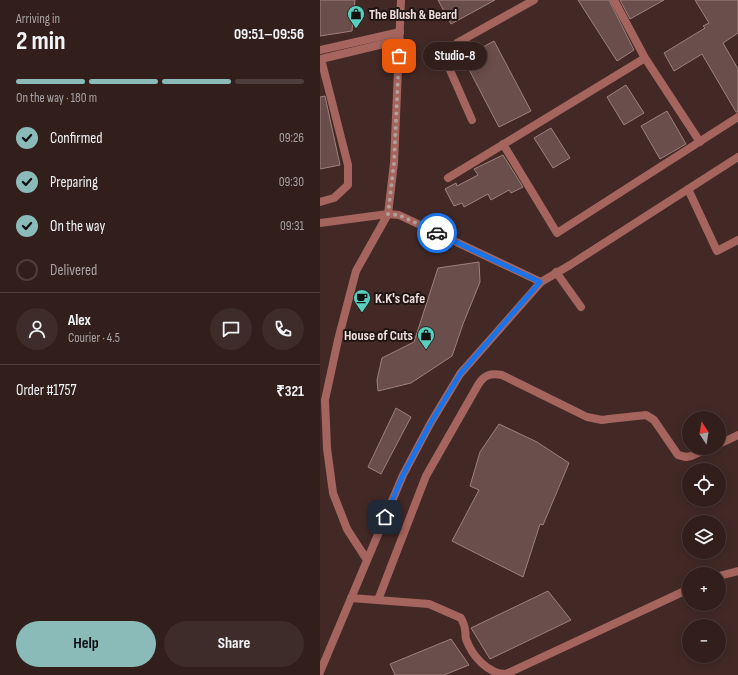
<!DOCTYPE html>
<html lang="en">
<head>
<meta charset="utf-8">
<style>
	:root { --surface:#321f1c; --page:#3d2c29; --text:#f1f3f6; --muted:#a8a2a3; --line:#4d3d3b; --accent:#8bbbb9 }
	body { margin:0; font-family:"Sofia Sans Condensed",sans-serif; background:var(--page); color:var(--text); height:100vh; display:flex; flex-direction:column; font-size:15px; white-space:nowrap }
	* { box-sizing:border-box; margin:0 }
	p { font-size:13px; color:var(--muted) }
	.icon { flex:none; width:22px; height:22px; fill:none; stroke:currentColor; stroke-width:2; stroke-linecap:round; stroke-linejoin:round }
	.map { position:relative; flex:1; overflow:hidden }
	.side { display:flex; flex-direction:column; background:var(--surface); width:320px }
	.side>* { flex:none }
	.needle { width:26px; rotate:348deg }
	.buttons { position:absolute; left:362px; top:411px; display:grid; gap:8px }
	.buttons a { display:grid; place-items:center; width:44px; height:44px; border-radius:50%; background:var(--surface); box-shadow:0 2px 10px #0003,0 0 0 1px var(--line); font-size:20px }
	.pin { position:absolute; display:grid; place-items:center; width:34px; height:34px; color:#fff; margin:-17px; border-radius:8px; box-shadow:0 2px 6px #0006 }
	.courier { position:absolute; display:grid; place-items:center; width:40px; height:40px; margin:-20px; border:3px solid #1a73e8; border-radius:50%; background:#fff; color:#222; box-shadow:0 1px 5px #0007 }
	.bubble { position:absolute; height:28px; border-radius:14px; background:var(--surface); box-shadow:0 2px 10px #0003,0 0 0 1px var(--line); font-size:13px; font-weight:700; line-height:28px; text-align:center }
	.headline em { font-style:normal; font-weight:700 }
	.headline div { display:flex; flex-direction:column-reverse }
	.headline { display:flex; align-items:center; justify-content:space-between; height:68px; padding:0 16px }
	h1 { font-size:26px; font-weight:700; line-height:30px }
	.bar { display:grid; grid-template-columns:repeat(4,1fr); gap:6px 4px; align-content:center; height:48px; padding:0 16px }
	.bar i { height:5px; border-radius:3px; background:var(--line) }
	.bar .on { background:var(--accent) }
	.bar p { grid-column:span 4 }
	.line { display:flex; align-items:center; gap:10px; padding:0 16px; border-top:1px solid var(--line) }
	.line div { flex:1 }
	.round { display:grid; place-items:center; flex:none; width:42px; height:42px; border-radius:21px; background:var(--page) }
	ol { padding:0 16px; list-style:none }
	li { display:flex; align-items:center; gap:12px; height:44px }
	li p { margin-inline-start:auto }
	li .icon { padding:4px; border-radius:50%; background:var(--accent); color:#111; stroke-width:4 }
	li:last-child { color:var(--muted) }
	li i { width:22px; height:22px; border:2px solid var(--line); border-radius:50% }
	.cta { display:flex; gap:8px; margin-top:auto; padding:8px 16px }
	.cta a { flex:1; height:46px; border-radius:24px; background:var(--accent); color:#111; font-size:16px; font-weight:700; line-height:46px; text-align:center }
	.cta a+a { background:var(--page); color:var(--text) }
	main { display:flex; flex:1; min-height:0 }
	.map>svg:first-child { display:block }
</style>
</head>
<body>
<main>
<section class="side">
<div class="headline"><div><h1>2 min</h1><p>Arriving in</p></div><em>09:51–09:56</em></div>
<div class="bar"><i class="on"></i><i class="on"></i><i class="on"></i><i></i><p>On the way · 180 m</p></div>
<ol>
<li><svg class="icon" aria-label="check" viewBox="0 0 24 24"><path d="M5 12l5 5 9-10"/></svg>Confirmed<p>09:26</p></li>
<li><svg class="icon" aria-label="check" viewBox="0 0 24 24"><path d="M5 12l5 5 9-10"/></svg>Preparing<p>09:30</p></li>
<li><svg class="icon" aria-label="check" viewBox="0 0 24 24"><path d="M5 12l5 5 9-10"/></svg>On the way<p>09:31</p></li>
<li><i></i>Delivered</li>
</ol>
<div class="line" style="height:72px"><a class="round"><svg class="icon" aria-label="person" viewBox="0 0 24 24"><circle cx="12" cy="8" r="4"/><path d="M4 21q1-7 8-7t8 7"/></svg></a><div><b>Alex</b><p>Courier · 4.5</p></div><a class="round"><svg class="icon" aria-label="chat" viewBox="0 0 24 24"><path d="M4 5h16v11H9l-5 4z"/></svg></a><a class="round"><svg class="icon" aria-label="phone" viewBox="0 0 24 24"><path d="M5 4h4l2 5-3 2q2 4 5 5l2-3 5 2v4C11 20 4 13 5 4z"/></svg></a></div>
<div class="line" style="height:52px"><div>Order #1757</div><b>₹321</b></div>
<div class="cta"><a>Help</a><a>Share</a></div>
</section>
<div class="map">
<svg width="418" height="675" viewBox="0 0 418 675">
	<rect width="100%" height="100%" fill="#422926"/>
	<path fill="#6a4e4b" stroke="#9f807c" d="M0,0H35L32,31L0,36Z
		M118,0H175L131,24Z
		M258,0H289L314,50L297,61Z
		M300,0H344L310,19Z
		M375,0H418V33L403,43L418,69V112H416L382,54L354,71L344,53L385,28L383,26L389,23Z
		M174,41L211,111L179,127L143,58Z
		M306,85L324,113L304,125L287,97Z
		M5,96L20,165L0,169V97Z
		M347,111L366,144L340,159L321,126Z
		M231,128L250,158L233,168L214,138Z
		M183,155L203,187L191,193L189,190L171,200L168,194L144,207L142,203L134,206L125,189L136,183L137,186L158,175L154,169Z
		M159,262L160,282L143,324L132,356L91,383L58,391L57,380L62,358L94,342L118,268Z
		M76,408L91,417L61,474L48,467Z
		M179,424L217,442L249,463L223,525L220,524L203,577L132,541L159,490L150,486L160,452Z
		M228,591L251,620L170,659L151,628Z
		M131,639L149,665L124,675H75L70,664Z"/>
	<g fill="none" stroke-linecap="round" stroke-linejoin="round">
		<path stroke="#a5655e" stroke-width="8" d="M368,189L397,251L418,240
			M0,202L14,198L28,185V165L1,59L80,40
			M236,272L261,307"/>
		<path stroke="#a5655e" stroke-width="8" d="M294,0L325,58L380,142
			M0,50L80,32
			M152,120L126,61L129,51L137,43L214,0
			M183,144L237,233L418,117
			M128,178L325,58
			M0,223L68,214L79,215L221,282
			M399,444L418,435
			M399,576L418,571
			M31,598L109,604L141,618C143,622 145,626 145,630C146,633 145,636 146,639C152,656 168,674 186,674L369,589
			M58,600L106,476L158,385C164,375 170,373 182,375L267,417L282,420L289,419L326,415L334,420L358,455L366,457L371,456L389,448"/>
		<path stroke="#a5655e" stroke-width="8" d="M47,560L27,529L13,493L7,448L5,400L18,340L36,271L68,214L74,163L81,0
			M0,672L83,475L110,424L140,374L221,282L250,265L418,157"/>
	</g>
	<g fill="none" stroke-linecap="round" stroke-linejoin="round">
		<path stroke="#b29f9c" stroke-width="4" stroke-dasharray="0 7.2" d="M79,56L74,163L68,214L79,215L117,233"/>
		<path stroke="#1a73e8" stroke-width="5" d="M65,517L83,475L110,424L140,374L220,282L117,233"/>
	</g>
	<defs>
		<symbol id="shop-pin" viewBox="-11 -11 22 30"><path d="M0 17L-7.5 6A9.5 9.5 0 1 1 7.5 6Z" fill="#5acebd" stroke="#201513"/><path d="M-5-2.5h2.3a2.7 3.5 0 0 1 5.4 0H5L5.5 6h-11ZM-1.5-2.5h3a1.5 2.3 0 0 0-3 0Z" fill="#111"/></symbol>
		<symbol id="cafe-pin" viewBox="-11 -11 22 30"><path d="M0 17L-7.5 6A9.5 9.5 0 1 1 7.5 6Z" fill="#5acebd" stroke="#201513"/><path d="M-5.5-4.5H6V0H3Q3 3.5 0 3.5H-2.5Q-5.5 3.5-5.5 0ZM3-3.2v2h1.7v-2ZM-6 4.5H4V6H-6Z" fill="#111"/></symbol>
	</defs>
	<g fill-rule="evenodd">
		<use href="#shop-pin" x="26" y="4" width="20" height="27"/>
		<use href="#cafe-pin" x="32" y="288" width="20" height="27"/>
		<use href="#shop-pin" x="96" y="325" width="20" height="27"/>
	</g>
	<g text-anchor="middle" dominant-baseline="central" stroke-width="4" stroke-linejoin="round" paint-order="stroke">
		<g font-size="14" font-weight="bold" fill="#efdedc" stroke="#201513" text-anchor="start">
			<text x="49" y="14">The Blush &amp; Beard</text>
			<text x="55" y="298">K.K's Cafe</text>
			<text x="93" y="335" text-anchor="end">House of Cuts</text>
		</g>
	</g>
</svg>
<div class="buttons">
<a><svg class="needle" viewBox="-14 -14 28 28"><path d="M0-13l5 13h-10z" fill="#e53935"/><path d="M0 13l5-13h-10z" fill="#a8a2a3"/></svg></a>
<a><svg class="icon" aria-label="locate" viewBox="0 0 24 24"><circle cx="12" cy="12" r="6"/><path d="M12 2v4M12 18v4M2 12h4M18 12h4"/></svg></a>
<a><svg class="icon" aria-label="layers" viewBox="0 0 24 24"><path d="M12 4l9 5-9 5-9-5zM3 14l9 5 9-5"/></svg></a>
<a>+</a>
<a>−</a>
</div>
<div class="pin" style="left:79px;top:56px;background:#ea580c"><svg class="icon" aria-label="bag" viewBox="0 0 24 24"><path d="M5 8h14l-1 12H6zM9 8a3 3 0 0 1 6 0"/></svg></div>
<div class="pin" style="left:65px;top:517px;background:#1f2937"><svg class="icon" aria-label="home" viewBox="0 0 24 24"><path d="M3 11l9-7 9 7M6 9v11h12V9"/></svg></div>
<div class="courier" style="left:117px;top:233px"><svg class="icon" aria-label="car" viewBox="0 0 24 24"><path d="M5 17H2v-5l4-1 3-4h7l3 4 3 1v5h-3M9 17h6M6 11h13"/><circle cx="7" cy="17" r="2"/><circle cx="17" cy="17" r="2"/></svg></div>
<div class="bubble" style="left:103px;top:42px;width:64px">Studio-8</div>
</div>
</main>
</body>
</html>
